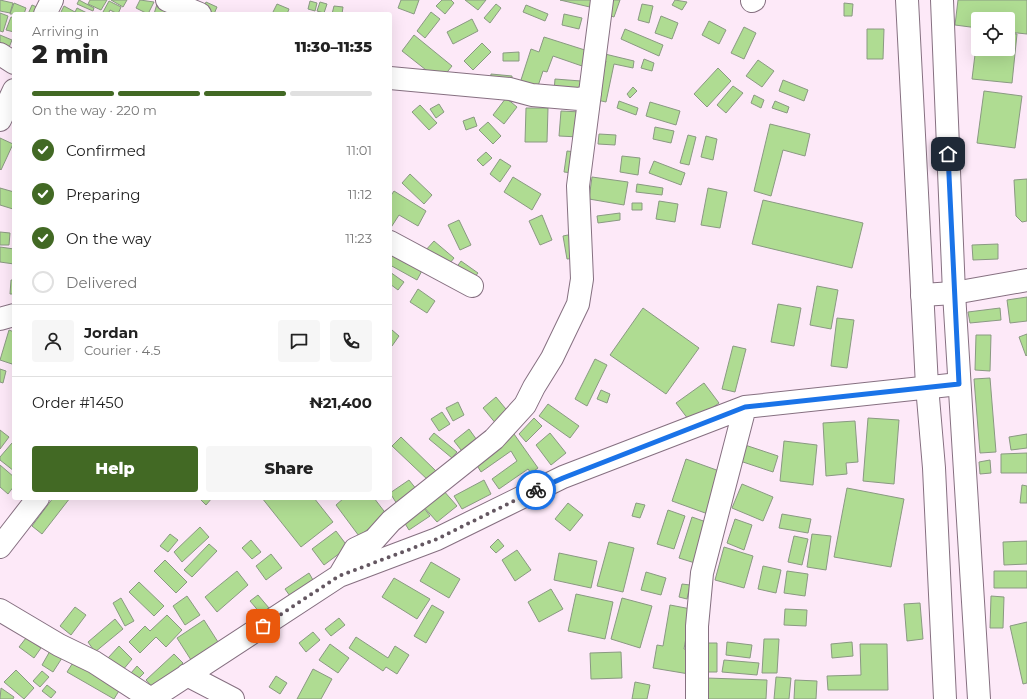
<!DOCTYPE html>
<html lang="en">
<head>
<meta charset="utf-8">
<style>
	:root { --surface:#fff; --page:#f6f6f6; --text:#222; --muted:#767676; --line:#e0e0e0; --accent:#426924 }
	body { margin:0; font-family:Montserrat,sans-serif; background:var(--page); color:var(--text); height:100vh; display:flex; flex-direction:column; font-size:15px; white-space:nowrap }
	* { box-sizing:border-box; margin:0 }
	p { font-size:13px; color:var(--muted) }
	.icon { flex:none; width:22px; height:22px; fill:none; stroke:currentColor; stroke-width:2; stroke-linecap:round; stroke-linejoin:round }
	.map { position:relative; flex:1; overflow:hidden }
	.panel { position:absolute; left:12px; top:12px; width:380px; height:488px; display:flex; flex-direction:column; background:var(--surface); border-radius:4px; box-shadow:0 4px 16px #0002 }
	.panel>* { flex:none }
	.tools { position:absolute; left:971px; top:12px; display:grid; gap:8px }
	.tools a { display:grid; place-items:center; width:44px; height:44px; border-radius:4px; background:var(--surface); box-shadow:0 4px 16px #0002; font-size:20px }
	.pin { position:absolute; display:grid; place-items:center; width:34px; height:34px; color:#fff; margin:-17px; border-radius:8px; box-shadow:0 2px 6px #0006 }
	.courier { position:absolute; display:grid; place-items:center; width:40px; height:40px; margin:-20px; border:3px solid #1a73e8; border-radius:50%; background:#fff; color:#222; box-shadow:0 1px 5px #0007 }
	.overview em { font-style:normal; font-weight:800 }
	.overview div { display:flex; flex-direction:column-reverse }
	.overview { display:flex; align-items:center; justify-content:space-between; height:68px; padding:0 20px }
	h1 { font-size:26px; font-weight:800; line-height:30px }
	.bar { display:grid; grid-template-columns:repeat(4,1fr); gap:6px 4px; align-content:center; height:48px; padding:0 20px }
	.bar i { height:5px; border-radius:3px; background:var(--line) }
	.bar .selected { background:var(--accent) }
	.bar p { grid-column:span 4 }
	.line { display:flex; align-items:center; gap:10px; padding:0 20px; border-top:1px solid var(--line) }
	.line div { flex:1 }
	.round { display:grid; place-items:center; flex:none; width:42px; height:42px; border-radius:4px; background:var(--page) }
	ol { padding:0 20px; list-style:none }
	li { display:flex; align-items:center; gap:12px; height:44px }
	li p { margin-inline-start:auto }
	li .icon { padding:4px; border-radius:50%; background:var(--accent); color:#fff; stroke-width:4 }
	li:last-child { color:var(--muted) }
	li i { width:22px; height:22px; border:2px solid var(--line); border-radius:50% }
	.cta { display:flex; gap:8px; margin-top:auto; padding:8px 20px }
	.cta a { flex:1; height:46px; border-radius:4px; background:var(--accent); color:#fff; font-size:16px; font-weight:800; line-height:46px; text-align:center }
	.cta a+a { background:var(--page); color:var(--text) }
	.map>svg:first-child { display:block }
</style>
</head>
<body>
<div class="map">
<svg width="1027" height="699" viewBox="0 0 1027 699">
	<rect width="100%" height="100%" fill="#fde9f8"/>
	<path fill="#afdc92" stroke="#8a9982" d="M0,0L13,3L10,13L0,11Z
		M79,0L94,8L93,11L77,4Z
		M90,0H107L101,10L88,4Z
		M111,0H127L123,7Z
		M140,0L154,2L148,14L136,8Z
		M401,0H419L414,14L398,8Z
		M442,0H451L454,3L445,14L436,6Z
		M465,0H486L478,10Z
		M560,0H595L594,8Z
		M610,0H620L614,17L605,14Z
		M675,0L687,2L682,10L672,5Z
		M958,0H1027V34L1008,32V19H978V28L955,25Z
		M109,1L121,7L118,14L110,10L108,14L103,12Z
		M310,1L317,3L315,11L308,9Z
		M206,2L217,7L214,14L202,11Z
		M320,2L327,4L324,13L317,11Z
		M14,3L26,8L24,14H10Z
		M844,3L853,4L852,16H844Z
		M157,4L175,9L173,14H154Z
		M277,4L289,9L287,14H272Z
		M496,4L501,8L490,23L484,18Z
		M642,4L653,6L649,23L638,20Z
		M32,5L44,10L42,14H28Z
		M526,5L548,14L545,21L523,12Z
		M64,6L75,12L77,8L89,14H60Z
		M334,6L343,7L342,14H332Z
		M431,12L440,19L425,38L417,31Z
		M0,13L8,16L3,32L0,31Z
		M564,14L582,18L579,29L562,25Z
		M661,16L678,23L672,39L655,33Z
		M11,17L14,18V32L6,30Z
		M472,19L478,31L453,44L447,32Z
		M709,21L726,30L719,44L702,35Z
		M744,27L756,33L744,59L731,53Z
		M625,29L663,45L659,56L621,39Z
		M867,29H884L883,59H867Z
		M978,30V49H1008V33L1017,34L1012,83L972,79Z
		M0,35L12,40L6,55L0,52Z
		M414,35L452,66L440,81L402,51Z
		M544,37L588,51L582,66L553,56L547,72L543,71L537,89L520,83L531,49L539,52Z
		M482,43L491,52L473,70L464,61Z
		M519,52V61H503V53Z
		M605,54L634,61L633,68L614,64L606,102L597,100L606,61L603,60Z
		M644,59L654,63L652,71L641,68Z
		M758,60L774,71L762,87L746,76Z
		M718,68L731,81L707,107L694,94Z
		M491,74L512,76V85L490,83Z
		M555,79L581,81V93L554,91Z
		M783,80L808,90L804,101L779,91Z
		M733,86L743,93L726,113L717,105Z
		M633,87L637,91L630,98L627,94Z
		M984,91L1022,96L1015,148L977,143Z
		M754,95L764,100L761,108L751,103Z
		M506,98L517,107L504,124L493,115Z
		M619,101L638,108L636,115L617,108Z
		M775,101L789,107L787,113L772,108Z
		M650,102L680,111L676,125L646,116Z
		M439,104L444,112L436,118L430,109Z
		M420,105L437,123L429,130L412,112Z
		M526,108H548L547,142H525Z
		M561,111L581,112L579,137L559,136Z
		M474,117L477,126L466,130L463,121Z
		M488,122L501,136L493,144L479,130Z
		M770,124L810,134L805,156L783,150L771,196L754,191Z
		M655,127L674,131L671,143L653,139Z
		M599,134L616,135L615,145L598,144Z
		M688,135L696,137L689,165L680,163Z
		M706,136L717,139L713,160L701,157Z
		M0,138L13,144L1,170L0,169Z
		M567,151L576,152L573,173L564,172Z
		M486,152L492,158L483,166L477,160Z
		M622,156L640,158L638,175L620,172Z
		M500,159L511,166L500,182L490,174Z
		M654,161L685,173L681,185L649,173Z
		M410,174L432,195L424,204L402,183Z
		M513,177L541,194L532,210L504,192Z
		M592,177L628,182L624,205L589,199Z
		M1027,179V221L1022,222L1016,216L1014,180Z
		M637,184L663,188L662,195L636,192Z
		M0,188L14,192L13,209L0,205Z
		M708,188L727,192L720,228L701,225Z
		M394,191L426,211L418,226L399,215L390,229V197Z
		M763,200L863,223L852,268L752,244Z
		M659,201L678,204L675,222L656,219Z
		M632,203H642V210H632Z
		M620,213V220L598,223L597,216Z
		M542,215L552,240L540,245L529,221Z
		M459,220L471,245L460,250L448,225Z
		M0,232L10,233L9,245H0Z
		M573,234L578,258L567,259L563,236Z
		M434,241L454,258L446,268L425,251Z
		M998,244V259L973,260L972,245Z
		M0,247L14,249V264L0,262Z
		M393,251L424,267L417,280L390,265V256Z
		M461,261L478,273L470,283L454,271Z
		M390,272L404,282L398,290L390,284Z
		M11,280H14V294H10Z
		M817,286L838,290L831,329L810,325Z
		M418,289L435,301L427,313L410,302Z
		M1027,297V321L1010,323L1007,300Z
		M778,304L801,308L794,346L771,342Z
		M643,308L699,348L666,394L610,355Z
		M1000,308L1001,320L970,323L968,312Z
		M837,318L854,320L847,368L831,366Z
		M9,330L14,332V358L12,364L0,360Z
		M392,330L399,336L392,346L390,344V332Z
		M1027,334V355L1026,356L1019,337Z
		M976,335H991L990,371L975,370Z
		M733,346L746,349L735,392L722,389Z
		M595,359L607,365L587,406L575,399Z
		M0,369L6,371L3,383L0,382Z
		M990,378L996,452L980,453L974,379Z
		M704,383L719,403L691,423L676,403Z
		M601,390L610,394L607,403L597,399Z
		M496,397L510,414L497,425L483,408Z
		M458,402L464,415L453,421L446,408Z
		M548,404L579,426L570,438L539,416Z
		M442,412L450,424L439,431L431,419Z
		M534,418L542,426L526,442L519,434Z
		M868,418L899,420L894,484L863,481Z
		M855,421L858,462L846,463L847,474L826,476L823,423Z
		M469,429L479,443L465,455L454,441Z
		M0,430L9,437L0,449Z
		M434,433L457,452L452,458L429,439Z
		M550,433L566,453L551,465L536,445Z
		M514,434L538,468L531,473L528,469L499,489L492,479L517,461L511,451L481,472L475,462Z
		M1027,434V448L1011,450L1009,437Z
		M401,437L437,472L429,481L392,446Z
		M784,441L817,445L813,485L780,481Z
		M12,443L14,444V471L0,460V457Z
		M745,445L778,456L773,472L740,461Z
		M1027,453V473H1001V454Z
		M686,459L722,472L708,514L672,501Z
		M990,460L991,473L980,474L979,462Z
		M0,465L14,477V486L8,494L0,487Z
		M409,480L417,490L397,504L390,493Z
		M484,480L491,494L462,509L454,496Z
		M742,484L773,497L763,521L732,508Z
		M1022,485L1027,486V503H1020Z
		M847,488L904,499L891,567L834,557Z
		M443,490L457,506L437,522L423,506Z
		M53,498H70L42,534L32,526Z
		M199,498H212L206,505Z
		M262,498H314L333,522L301,547Z
		M344,498H374L387,515L359,536L336,505Z
		M568,503L583,515L570,531L555,519Z
		M636,503L645,505L640,518L632,516Z
		M421,504L430,516L409,530L401,517Z
		M668,510L685,516L674,549L657,544Z
		M782,514L811,519L808,533L779,528Z
		M692,517L709,523L695,563L679,558Z
		M735,519L752,525L744,550L727,543Z
		M200,527L209,537L182,562L174,552Z
		M336,531L348,547L324,565L312,549Z
		M170,534L178,540L168,552L160,546Z
		M812,534L831,536L826,570L807,567Z
		M794,536L808,539L802,565L788,562Z
		M498,539L504,546L496,553L490,547Z
		M251,540L261,552L252,559L242,548Z
		M1027,541V564L1004,565L1003,542Z
		M609,542L634,548L623,592L597,586Z
		M209,544L217,551L192,577L184,570Z
		M724,547L753,556L744,588L715,580Z
		M517,550L531,570L515,581L502,560Z
		M559,553L597,561L591,588L554,580Z
		M271,554L282,568L266,580L256,566Z
		M165,560L187,582L176,593L154,571Z
		M431,562L460,579L449,598L420,581Z
		M763,566L781,570L776,593L758,589Z
		M237,571L248,585L217,612L205,597Z
		M787,571L808,574L805,596L784,593Z
		M994,571H1027V588H994Z
		M646,572L666,578L661,595L641,590Z
		M309,573L313,580L290,596L285,589Z
		M394,578L430,599L417,619L382,597Z
		M139,582L164,606L154,616L129,592Z
		M682,584L690,585L687,599L679,597Z
		M551,589L563,609L539,622L528,602Z
		M576,594L613,602L605,639L568,631Z
		M258,595L269,608L261,614L250,601Z
		M187,596L200,615L185,625L173,606Z
		M991,596L1004,597L1003,628H990Z
		M121,598L134,621L125,626L113,603Z
		M622,598L652,606L640,648L611,639Z
		M920,603L923,639L907,641L904,604Z
		M432,605L444,612L426,643L414,636Z
		M670,605L691,609L684,649L693,651L689,674L653,668L657,645L663,646Z
		M75,607L86,615L71,635L60,626Z
		M785,609L807,610L806,626L784,625Z
		M167,615L182,630L166,647L156,637L140,653L129,642L145,626L150,631Z
		M339,618L345,625L331,636L325,629Z
		M115,619L123,629L95,652L88,642Z
		M204,620L218,642L191,660L177,638Z
		M1027,622V683L1023,684L1010,626Z
		M313,632L320,640L306,652L299,643Z
		M356,637L388,658L395,646L409,655L397,674L386,667L383,671L349,648Z
		M26,638L41,648L34,658L19,647Z
		M764,639H779L777,673H762Z
		M727,642L752,645L750,658L726,655Z
		M852,642L853,656L832,658L831,644Z
		M703,643H717V672H703Z
		M330,644L349,658L338,673L319,660Z
		M860,644H887L888,690H828L827,676L861,675Z
		M119,646L132,659L122,671L108,658Z
		M50,651L62,658L53,672L42,665Z
		M621,652L622,678L591,679L590,653Z
		M174,654L183,663L155,690L146,680Z
		M724,660L759,663L757,675L722,672Z
		M74,661L120,689L114,699L67,672Z
		M137,666L144,673L138,679L131,673Z
		M313,669L332,679L321,699H297Z
		M16,670L34,688L24,699L4,682Z
		M42,671L49,677L40,687L33,681Z
		M276,676L287,683L280,694L269,687Z
		M776,677L791,678L789,699H774Z
		M706,678L767,680L766,699H705Z
		M795,680L817,681L816,699H794Z
		M635,682L650,685L647,699H632Z
		M47,685L56,692L51,698L42,691Z
		M1,688L14,697L13,699H0Z"/>
	<g fill="none" stroke-linecap="round" stroke-linejoin="round">
		<defs>
			<path id="minor" d="M167,0L200,14
				M752,1L754,0
				M45,14L52,0
				M0,54L14,63
				M390,78L510,89L532,95L579,99L586,97L590,94
				M0,120L14,90
				M390,242L472,286
				M922,295L954,293L1027,280
				M0,319L14,315
				M0,547L38,498
				M339,576L355,549L374,540L391,521L494,439L525,405L534,387L552,358L578,304L582,279L578,186L602,0
				M0,610L59,645L94,662L151,699
				M187,675L233,699
				M151,699L339,576L437,539L563,477L745,407L959,384
				M697,699V626L702,573L745,407"/>
			<path id="tertiary" d="M907,0L927,386L934,468L945,699
				M942,0L954,293L979,699"/>
		</defs>
		<use href="#minor" stroke="#867081" stroke-width="24"/>
		<use href="#tertiary" stroke="#867081" stroke-width="24"/>
		<use href="#minor" stroke="#fff" stroke-width="22"/>
		<use href="#tertiary" stroke="#fff" stroke-width="22"/>
	</g>
	<g fill="none" stroke-linecap="round" stroke-linejoin="round">
		<path stroke="#645761" stroke-width="4" stroke-dasharray="0 7.2" d="M263,626L339,576L437,539L536,490"/>
		<path stroke="#1a73e8" stroke-width="5" d="M536,490L563,478L745,407L959,384L948,154"/>
	</g>
</svg>
<div class="tools">
<a><svg class="icon" aria-label="locate" viewBox="0 0 24 24"><circle cx="12" cy="12" r="6"/><path d="M12 2v4M12 18v4M2 12h4M18 12h4"/></svg></a>
</div>
<div class="pin" style="left:263px;top:626px;background:#ea580c"><svg class="icon" aria-label="bag" viewBox="0 0 24 24"><path d="M5 8h14l-1 12H6zM9 8a3 3 0 0 1 6 0"/></svg></div>
<div class="pin" style="left:948px;top:154px;background:#1f2937"><svg class="icon" aria-label="home" viewBox="0 0 24 24"><path d="M3 11l9-7 9 7M6 9v11h12V9"/></svg></div>
<div class="courier" style="left:536px;top:490px"><svg class="icon" aria-label="bike" viewBox="0 0 24 24"><circle cx="6" cy="16" r="4"/><circle cx="18" cy="16" r="4"/><path d="M6 16l4-8h5l3 8M10 8l3 8H6M13 5h3"/></svg></div>
<section class="panel">
<div class="overview"><div><h1>2 min</h1><p>Arriving in</p></div><em>11:30–11:35</em></div>
<div class="bar"><i class="selected"></i><i class="selected"></i><i class="selected"></i><i></i><p>On the way · 220 m</p></div>
<ol>
<li><svg class="icon" aria-label="check" viewBox="0 0 24 24"><path d="M5 12l5 5 9-10"/></svg>Confirmed<p>11:01</p></li>
<li><svg class="icon" aria-label="check" viewBox="0 0 24 24"><path d="M5 12l5 5 9-10"/></svg>Preparing<p>11:12</p></li>
<li><svg class="icon" aria-label="check" viewBox="0 0 24 24"><path d="M5 12l5 5 9-10"/></svg>On the way<p>11:23</p></li>
<li><i></i>Delivered</li>
</ol>
<div class="line" style="height:72px"><a class="round"><svg class="icon" aria-label="person" viewBox="0 0 24 24"><circle cx="12" cy="8" r="4"/><path d="M4 21q1-7 8-7t8 7"/></svg></a><div><b>Jordan</b><p>Courier · 4.5</p></div><a class="round"><svg class="icon" aria-label="chat" viewBox="0 0 24 24"><path d="M4 5h16v11H9l-5 4z"/></svg></a><a class="round"><svg class="icon" aria-label="phone" viewBox="0 0 24 24"><path d="M5 4h4l2 5-3 2q2 4 5 5l2-3 5 2v4C11 20 4 13 5 4z"/></svg></a></div>
<div class="line" style="height:52px"><div>Order #1450</div><b>₦21,400</b></div>
<div class="cta"><a>Help</a><a>Share</a></div>
</section>
</div>
</body>
</html>
